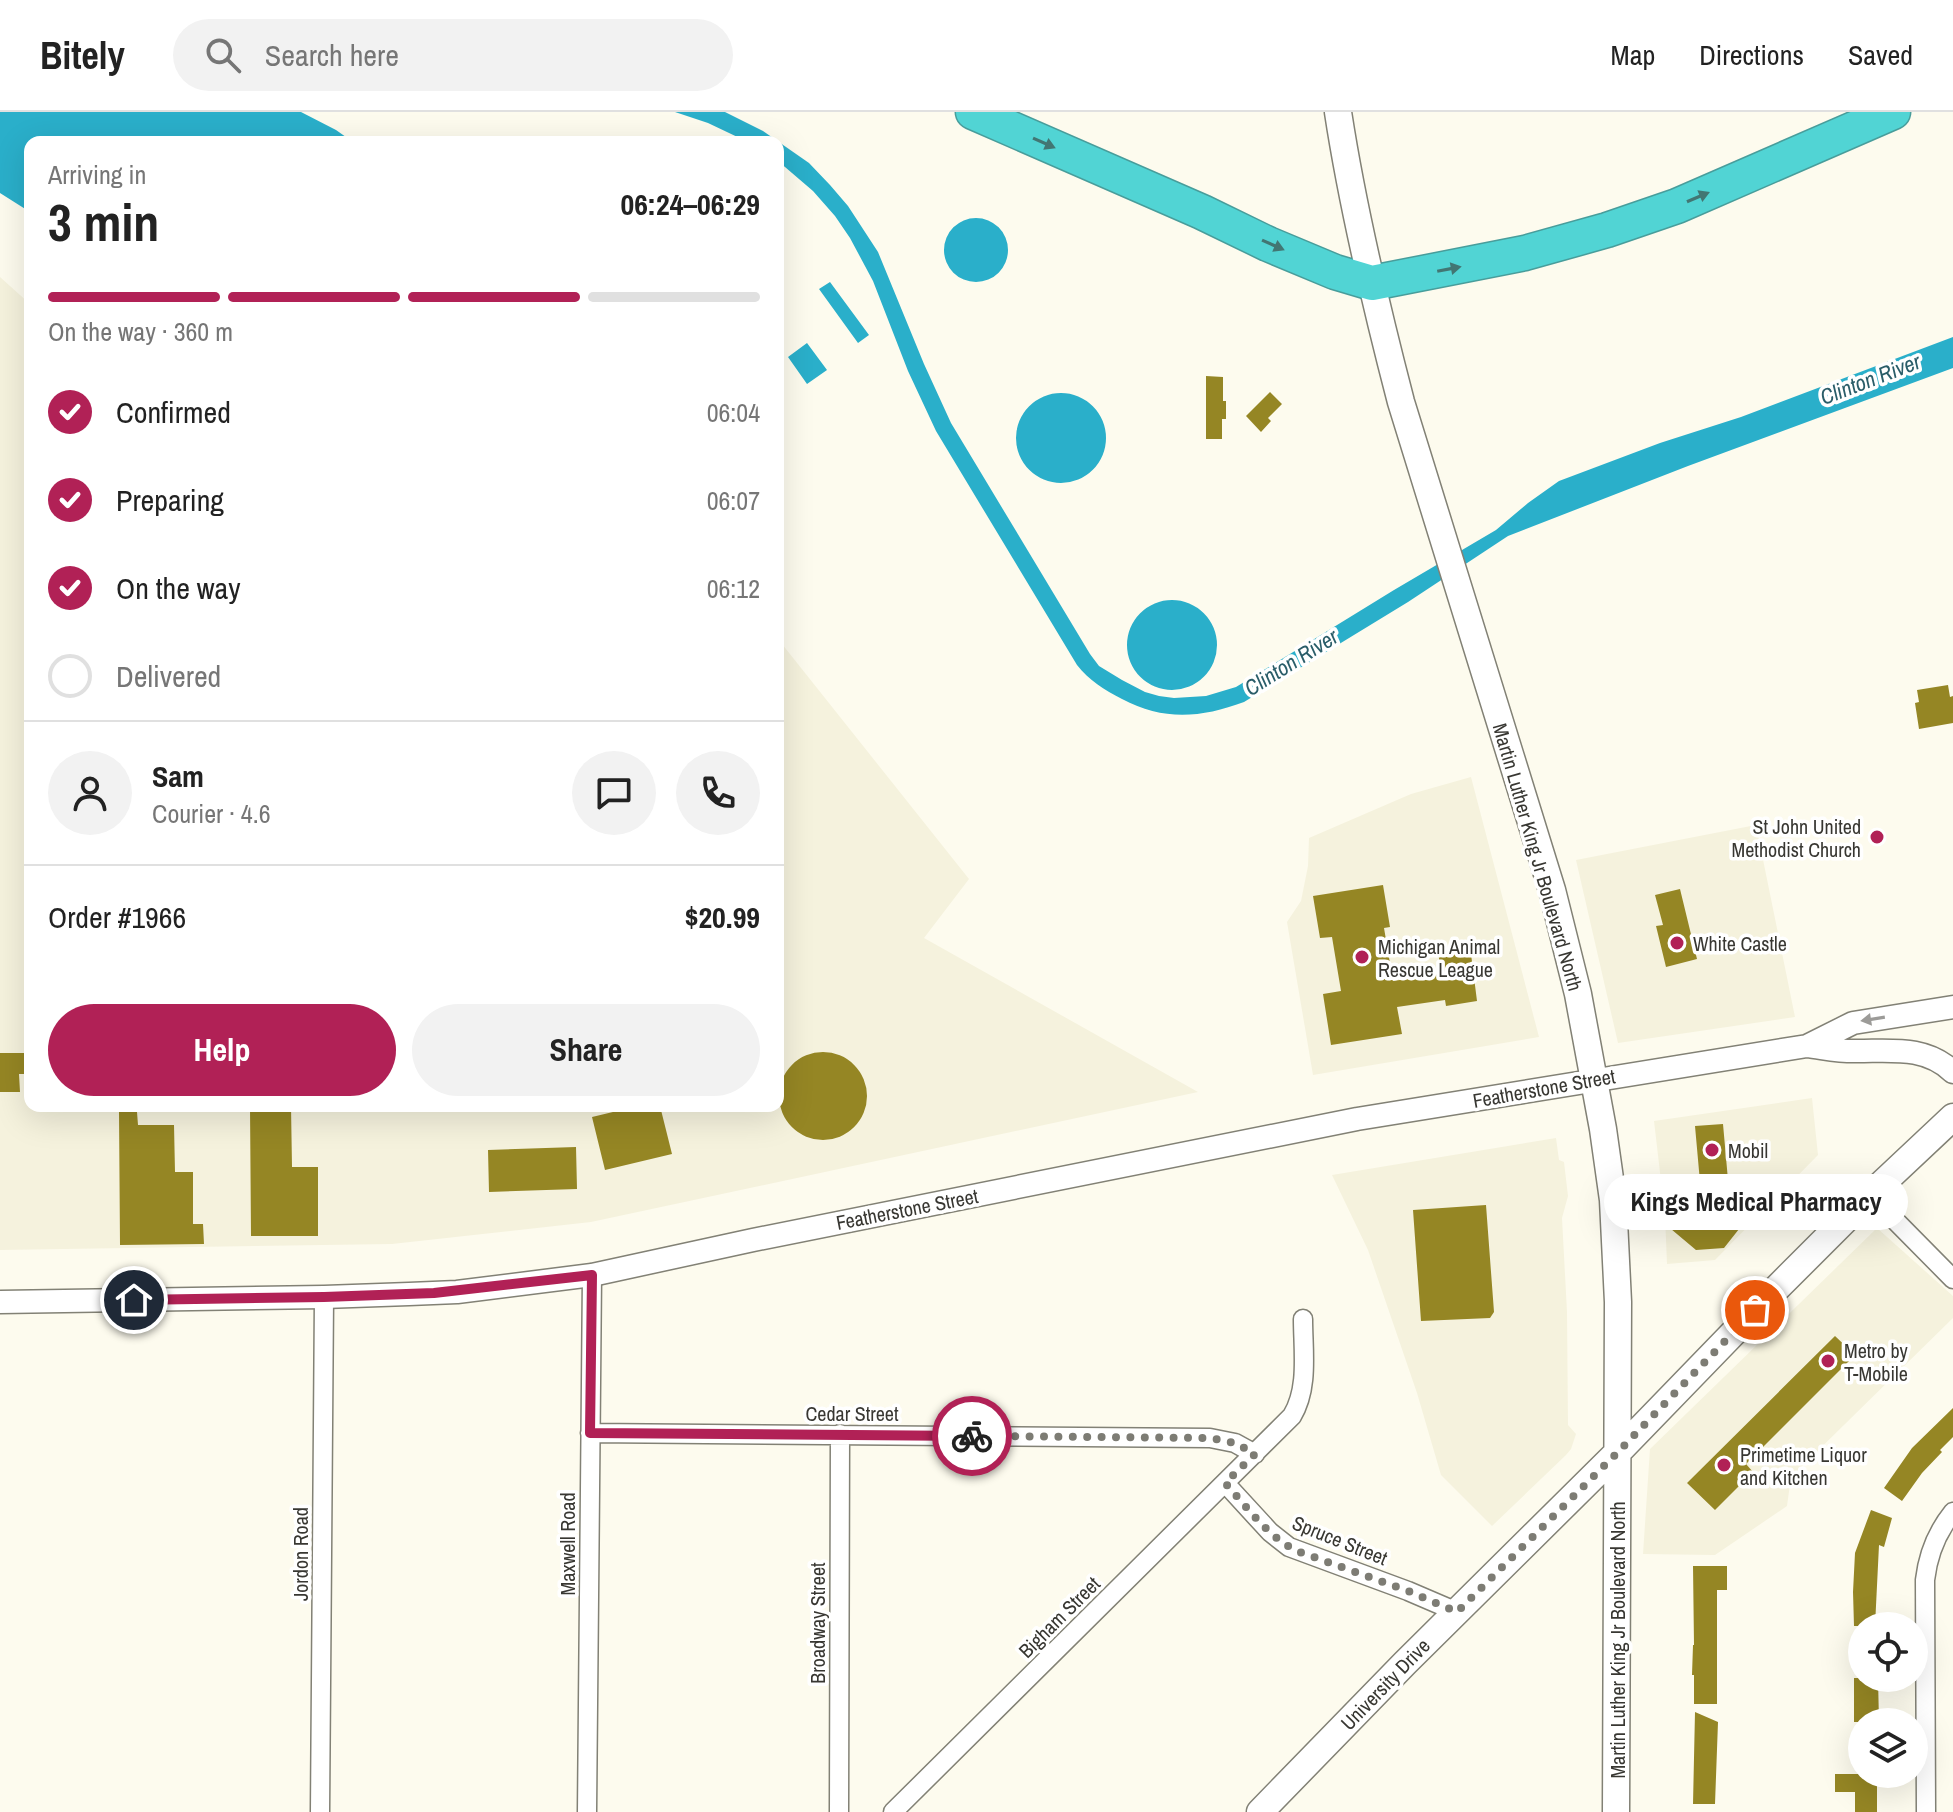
<!DOCTYPE html>
<html lang="en">
<head>
<meta charset="utf-8">
<style>
	:root { --surface:#fff; --page:#f2f2f2; --text:#222; --muted:#767676; --line:#e0e0e0; --accent:#b12156 }
	body { margin:0; font-family:"Archivo Narrow",sans-serif; background:var(--page); color:var(--text); height:100vh; display:flex; flex-direction:column; font-size:30px; white-space:nowrap }
	* { box-sizing:border-box; margin:0 }
	p { font-size:26px; color:var(--muted) }
	.icon { flex:none; width:44px; height:44px; fill:none; stroke:currentColor; stroke-width:2; stroke-linecap:round; stroke-linejoin:round }
	.map { position:relative; flex:1; overflow:hidden }
	.drawer { position:absolute; left:24px; top:24px; width:760px; height:976px; display:flex; flex-direction:column; background:var(--surface); border-radius:16px; box-shadow:0 8px 32px #0002 }
	.drawer>* { flex:none }
	.controls { position:absolute; left:1848px; top:1500px; display:grid; gap:16px }
	.controls a { display:grid; place-items:center; width:80px; height:80px; border-radius:50%; background:var(--surface); box-shadow:0 8px 32px #0002; font-size:40px }
	.pin { position:absolute; display:grid; place-items:center; width:68px; height:68px; color:#fff; margin:-34px; border:4px solid #fff; border-radius:50%; box-shadow:0 2px 8px #0007 }
	.courier { position:absolute; display:grid; place-items:center; width:80px; height:80px; margin:-40px; border:6px solid #b12156; border-radius:50%; background:#fff; color:#222; box-shadow:0 2px 10px #0007 }
	.bubble { position:absolute; height:56px; border-radius:28px; background:var(--surface); box-shadow:0 8px 32px #0002; font-size:26px; font-weight:700; line-height:56px; text-align:center }
	.summary em { font-style:normal; font-weight:700 }
	.summary div { display:flex; flex-direction:column-reverse }
	.summary { display:flex; align-items:center; justify-content:space-between; height:136px; padding:0 24px }
	h1 { font-size:52px; font-weight:700; line-height:60px }
	.bar { display:grid; grid-template-columns:repeat(4,1fr); gap:12px 8px; align-content:center; height:96px; padding:0 24px }
	.bar i { height:10px; border-radius:6px; background:var(--line) }
	.bar .on { background:var(--accent) }
	.bar p { grid-column:span 4 }
	.line { display:flex; align-items:center; gap:20px; padding:0 24px; border-top:2px solid var(--line) }
	.line div { flex:1 }
	.round { display:grid; place-items:center; flex:none; width:84px; height:84px; border-radius:42px; background:var(--page) }
	ol { padding:0 24px; list-style:none }
	li { display:flex; align-items:center; gap:24px; height:88px }
	li p { margin-inline-start:auto }
	li .icon { padding:8px; border-radius:50%; background:var(--accent); color:#fff; stroke-width:4 }
	li:last-child { color:var(--muted) }
	li i { width:44px; height:44px; border:4px solid var(--line); border-radius:50% }
	.action { display:flex; gap:16px; margin-top:auto; padding:16px 24px }
	.action a { flex:1; height:92px; border-radius:48px; background:var(--accent); color:#fff; font-size:32px; font-weight:700; line-height:92px; text-align:center }
	.action a+a { background:var(--page); color:var(--text) }
	header { display:flex; align-items:center; gap:48px; box-sizing:border-box; height:112px; padding:0 40px; background:var(--surface); border-bottom:2px solid var(--line) }
	header strong { font-size:38px }
	nav { display:flex; gap:44px; margin-inline-start:auto; font-size:28px }
	.search { width:560px; height:72px; background:var(--page); display:flex; align-items:center; gap:20px; box-sizing:border-box; padding:0 28px; border-radius:44px; color:var(--muted); font-size:30px }
	.map>svg:first-child { display:block }
</style>
</head>
<body>
<header>
<strong>Bitely</strong>
<div class="search"><svg class="icon" aria-label="search" viewBox="0 0 24 24"><circle cx="10" cy="10" r="6"/><path d="M15 15l6 6"/></svg>Search here</div>
<nav><a>Map</a><a>Directions</a><a>Saved</a></nav>
</header>
<div class="map">
<svg width="1953" height="1700" viewBox="0 0 1953 1700">
	<rect width="100%" height="100%" fill="#fdfbee"/>
	<path fill="#f5f2dd" d="M0,165L30,192V994H778V527L969,767L924,826L1198,980L591,1110L392,1132L0,1138Z
		M1471,665L1539,925L1313,963L1287,810L1301,789L1308,754L1309,726L1411,682Z
		M1756,713L1795,905L1618,931L1576,748Z
		M1812,986L1818,1043L1715,1148L1667,1152L1665,1103L1654,1009Z
		M1556,1026L1559,1048L1564,1050L1568,1084L1562,1106L1567,1200L1568,1313L1576,1322L1571,1337L1566,1343L1492,1414L1441,1363L1417,1281L1368,1138L1332,1063Z
		M1877,1116L1953,1184V1206L1791,1365L1787,1394L1715,1443L1643,1442L1650,1337Z"/>
	<path fill="#2aafca" d="M0,0H301L336,18L353,30H30V100L0,81Z
		M675,0H725L763,19L809,51L830,73L848,94L878,140L924,252L951,311L1090,542L1099,554L1122,568L1145,580L1159,584L1174,586L1206,584L1236,575L1394,478L1496,418L1528,391L1559,369L1660,331L1741,305L1953,225V256L1688,354L1508,424L1408,490L1244,590C1201,606 1163,609 1122,587C1104,578 1089,568 1077,553L936,319L908,259L873,169L850,126L835,104L813,79L778,49V30H748L708,11Z
		M944 138a32 32 0 1 1 64 0a32 32 0 1 1-64 0Z
		M830,170L869,223L858,231L819,177Z
		M807,231L827,258L807,272L788,245Z
		M1016 326a45 45 0 1 1 90 0a45 45 0 1 1-90 0Z
		M1127 533a45 45 0 1 1 90 0a45 45 0 1 1-90 0Z"/>
	<path fill="#958624" d="M1206,264L1223,265V289H1226V307H1222V327H1206Z
		M1270,280L1282,292L1268,306L1271,309L1261,320L1246,304Z
		M1948,573L1950,585L1953,584V611L1919,617L1915,591L1919,590L1917,578Z
		M1383,773L1390,815L1384,816L1393,869L1441,862L1438,839L1470,834L1477,889L1446,894L1445,888L1397,895L1402,922L1331,933L1323,882L1341,879L1332,825L1320,826L1313,784Z
		M1680,777L1697,847L1666,855L1656,814L1663,813L1655,783Z
		M779 984a44 44 0 1 1 88 0a44 44 0 1 1-88 0Z
		M0,941H27V962H19L20,980H0Z
		M250,994H291L292,1055H318V1124H251Z
		M638,994H660L672,1042L605,1058L592,1005Z
		M119,1000H137L138,1013H174L175,1060H193V1112H203L204,1132L120,1133Z
		M1723,1012L1728,1068L1700,1070L1695,1014Z
		M576,1035L577,1077L489,1080L488,1038Z
		M1701,1073L1743,1112L1724,1136L1696,1138L1671,1117L1691,1092L1702,1091Z
		M1486,1093L1494,1200L1490,1206L1421,1209L1413,1098Z
		M1835,1224L1855,1243L1746,1352L1753,1360L1715,1398L1687,1371Z
		M1953,1296V1325L1940,1338L1942,1340L1922,1361L1902,1389L1884,1376L1912,1336Z
		M1871,1398L1892,1406L1884,1435L1879,1433L1875,1514H1854L1853,1480L1855,1441Z
		M1693,1454H1727V1478H1717V1592H1694V1563H1692L1693,1533H1694Z
		M1854,1566H1878L1879,1610H1854Z
		M1695,1600L1718,1610L1715,1692H1693Z
		M1835,1662H1877V1700H1855V1680H1835Z"/>
	<g fill="none" stroke-linecap="round" stroke-linejoin="round">
		<defs>
			<path id="minor" d="M1870,1083L1953,1167
				M590,1321L1210,1326L1235,1331L1255,1342
				M1225,1371L1270,1420L1289,1435L1408,1479L1457,1500
				M320,1700L324,1185
				M587,1700L592,1163
				M839,1700L840,1322
				M893,1700L1292,1304C1309,1276 1303,1239 1303,1207
				M1926,1700L1925,1468C1928,1442 1937,1420 1953,1400"/>
			<path id="tertiary" d="M1807,934L1853,911L1953,895
				M0,1190L324,1185L409,1182L457,1180L592,1163L753,1128L1357,1007L1807,934C1824,936 1841,940 1858,939C1892,939 1926,934 1953,960"/>
			<path id="secondary" d="M1338,0C1353,98 1376,194 1401,290L1552,778L1578,882L1603,1017L1613,1088L1618,1190L1616,1700
				M1260,1700L1405,1551L1617,1341L1773,1180L1870,1083L1953,1005"/>
			<path id="motorway" d="M973,0L1202,100L1268,132L1335,160L1372,171L1525,141L1607,118L1677,94L1893,0"/>
		</defs>
		<use href="#minor" stroke="#828175" stroke-width="21"/>
		<use href="#tertiary" stroke="#828175" stroke-width="25"/>
		<use href="#secondary" stroke="#828175" stroke-width="29"/>
		<use href="#motorway" stroke="#489d9b" stroke-width="37"/>
		<use href="#minor" stroke="#fff" stroke-width="18"/>
		<use href="#tertiary" stroke="#fff" stroke-width="22"/>
		<use href="#secondary" stroke="#fff" stroke-width="26"/>
		<use href="#motorway" stroke="#51d4d4" stroke-width="34"/>
	</g>
	<defs><path id="oneway-solid" d="M-6-.8H1V-3.2L6.5 0L1 3.2V.8H-6Z" transform="scale(2)"/></defs>
	<g fill="#427673">
		<use href="#oneway-solid" transform="translate(1044 31) rotate(24)"/>
		<use href="#oneway-solid" transform="translate(1698 85) rotate(-23)"/>
		<use href="#oneway-solid" transform="translate(1273 133) rotate(24)"/>
		<use href="#oneway-solid" transform="translate(1449 157) rotate(-11)"/>
	</g>
	<use fill="#9c9b98" href="#oneway-solid" transform="translate(1873 907) rotate(171)"/>
	<g fill="none" stroke-linecap="round" stroke-linejoin="round">
		<path stroke="#7d7c74" stroke-width="8" stroke-dasharray="0 14.4" d="M972,1324L1210,1326L1235,1331L1255,1342L1225,1371C1247,1395 1268,1425 1297,1439L1408,1479L1457,1500L1617,1341L1755,1198"/>
		<path stroke="#b12156" stroke-width="10" d="M134,1188L324,1185L434,1181L592,1163L590,1321L972,1324"/>
	</g>
	<g fill="#b12156" stroke="#fff" stroke-width="3">
		<circle cx="1877" cy="725" r="8"/>
		<circle cx="1677" cy="831" r="8"/>
		<circle cx="1362" cy="845" r="8"/>
		<circle cx="1712" cy="1038" r="8"/>
		<circle cx="1828" cy="1249" r="8"/>
		<circle cx="1724" cy="1353" r="8"/>
	</g>
	<g text-anchor="middle" dominant-baseline="central" stroke-width="7" stroke-linejoin="round" paint-order="stroke">
		<g font-size="20" fill="#383732" stroke="#fff" text-anchor="start">
			<text x="1861" y="714" text-anchor="end">St John United<tspan x="1861" dy="23">Methodist Church</tspan></text>
			<text x="1693" y="831">White Castle</text>
			<text x="1378" y="834">Michigan Animal<tspan x="1378" dy="23">Rescue League</tspan></text>
			<text x="1728" y="1038">Mobil</text>
			<text x="1844" y="1238">Metro by<tspan x="1844" dy="23">T-Mobile</tspan></text>
			<text x="1740" y="1342">Primetime Liquor<tspan x="1740" dy="23">and Kitchen</tspan></text>
		</g>
		<g font-size="20" fill="#383732" stroke="#fff">
			<text transform="translate(1538 745) rotate(74)">Martin Luther King Jr Boulevard North</text>
			<text transform="translate(1544 976) rotate(-10)">Featherstone Street</text>
			<text transform="translate(907 1097) rotate(-11)">Featherstone Street</text>
			<text x="852" y="1301">Cedar Street</text>
			<text transform="translate(1340 1428) rotate(22)">Spruce Street</text>
			<text transform="translate(567 1432) rotate(-90)">Maxwell Road</text>
			<text transform="translate(300 1442) rotate(-90)">Jordon Road</text>
			<text transform="translate(1059 1505) rotate(-45)">Bigham Street</text>
			<text transform="translate(817 1511) rotate(-90)">Broadway Street</text>
			<text transform="translate(1617 1528) rotate(-90)">Martin Luther King Jr Boulevard North</text>
			<text transform="translate(1385 1572) rotate(-46)">University Drive</text>
		</g>
		<g font-size="22" font-style="italic" fill="#2a5d69" stroke="#fff">
			<text transform="translate(1870 267) rotate(-21)">Clinton River</text>
			<text transform="translate(1291 550) rotate(-32)">Clinton River</text>
		</g>
	</g>
</svg>
<div class="controls">
<a><svg class="icon" aria-label="locate" viewBox="0 0 24 24"><circle cx="12" cy="12" r="6"/><path d="M12 2v4M12 18v4M2 12h4M18 12h4"/></svg></a>
<a><svg class="icon" aria-label="layers" viewBox="0 0 24 24"><path d="M12 4l9 5-9 5-9-5zM3 14l9 5 9-5"/></svg></a>
</div>
<div class="pin" style="left:1755px;top:1198px;background:#ea580c"><svg class="icon" aria-label="bag" viewBox="0 0 24 24"><path d="M5 8h14l-1 12H6zM9 8a3 3 0 0 1 6 0"/></svg></div>
<div class="pin" style="left:134px;top:1188px;background:#1f2937"><svg class="icon" aria-label="home" viewBox="0 0 24 24"><path d="M3 11l9-7 9 7M6 9v11h12V9"/></svg></div>
<div class="courier" style="left:972px;top:1324px"><svg class="icon" aria-label="bike" viewBox="0 0 24 24"><circle cx="6" cy="16" r="4"/><circle cx="18" cy="16" r="4"/><path d="M6 16l4-8h5l3 8M10 8l3 8H6M13 5h3"/></svg></div>
<div class="bubble" style="left:1604px;top:1062px;width:304px">Kings Medical Pharmacy</div>
<section class="drawer">
<div class="summary"><div><h1>3 min</h1><p>Arriving in</p></div><em>06:24–06:29</em></div>
<div class="bar"><i class="on"></i><i class="on"></i><i class="on"></i><i></i><p>On the way · 360 m</p></div>
<ol>
<li><svg class="icon" aria-label="check" viewBox="0 0 24 24"><path d="M5 12l5 5 9-10"/></svg>Confirmed<p>06:04</p></li>
<li><svg class="icon" aria-label="check" viewBox="0 0 24 24"><path d="M5 12l5 5 9-10"/></svg>Preparing<p>06:07</p></li>
<li><svg class="icon" aria-label="check" viewBox="0 0 24 24"><path d="M5 12l5 5 9-10"/></svg>On the way<p>06:12</p></li>
<li><i></i>Delivered</li>
</ol>
<div class="line" style="height:144px"><a class="round"><svg class="icon" aria-label="person" viewBox="0 0 24 24"><circle cx="12" cy="8" r="4"/><path d="M4 21q1-7 8-7t8 7"/></svg></a><div><b>Sam</b><p>Courier · 4.6</p></div><a class="round"><svg class="icon" aria-label="chat" viewBox="0 0 24 24"><path d="M4 5h16v11H9l-5 4z"/></svg></a><a class="round"><svg class="icon" aria-label="phone" viewBox="0 0 24 24"><path d="M5 4h4l2 5-3 2q2 4 5 5l2-3 5 2v4C11 20 4 13 5 4z"/></svg></a></div>
<div class="line" style="height:104px"><div>Order #1966</div><b>$20.99</b></div>
<div class="action"><a>Help</a><a>Share</a></div>
</section>
</div>
</body>
</html>
